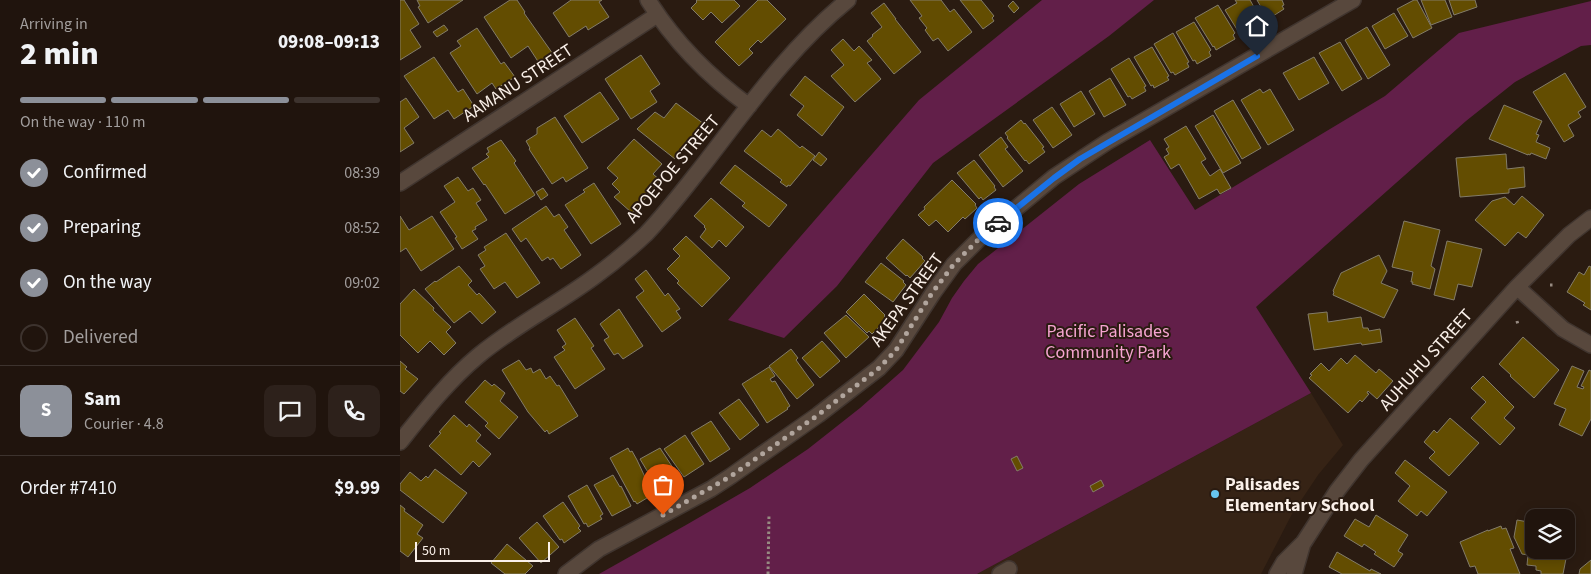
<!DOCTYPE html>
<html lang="en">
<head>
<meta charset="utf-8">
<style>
	:root { --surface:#20140d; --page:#2d211b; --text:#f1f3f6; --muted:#a29e9d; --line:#3d332e; --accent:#8c9099 }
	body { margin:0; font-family:"Source Sans 3",sans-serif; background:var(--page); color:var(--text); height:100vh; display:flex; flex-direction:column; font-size:19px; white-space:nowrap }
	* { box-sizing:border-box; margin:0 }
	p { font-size:16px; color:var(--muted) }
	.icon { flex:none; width:28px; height:28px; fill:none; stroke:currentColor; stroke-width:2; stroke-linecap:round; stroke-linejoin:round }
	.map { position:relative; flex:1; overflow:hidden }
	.sheet { display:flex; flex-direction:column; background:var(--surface); width:400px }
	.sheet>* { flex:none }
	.fabs { position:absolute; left:1125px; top:509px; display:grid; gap:10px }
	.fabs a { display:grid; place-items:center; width:50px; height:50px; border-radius:10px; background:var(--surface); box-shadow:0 2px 12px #0003,0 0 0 1px var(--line); font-size:25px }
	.scale { position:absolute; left:15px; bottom:12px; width:135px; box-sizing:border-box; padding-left:5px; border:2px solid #faf0e9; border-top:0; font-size:14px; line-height:18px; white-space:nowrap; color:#faf0e9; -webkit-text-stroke:4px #2a1b11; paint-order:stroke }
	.pin { position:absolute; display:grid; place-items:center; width:42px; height:42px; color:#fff; margin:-51px -21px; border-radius:50% 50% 50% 0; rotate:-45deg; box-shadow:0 0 5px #0007 }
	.pin .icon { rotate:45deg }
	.courier { position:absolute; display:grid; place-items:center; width:50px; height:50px; margin:-25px; border:4px solid #1a73e8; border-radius:50%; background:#fff; color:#222; box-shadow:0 1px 6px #0007 }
	.summary em { font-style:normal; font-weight:800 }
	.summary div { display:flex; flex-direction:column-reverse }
	.summary { display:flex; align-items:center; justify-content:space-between; height:85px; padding:0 20px }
	h1 { font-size:32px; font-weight:800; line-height:38px }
	.bar { display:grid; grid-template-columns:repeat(4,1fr); gap:8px 5px; align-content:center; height:60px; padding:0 20px }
	.bar i { height:6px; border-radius:4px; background:var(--line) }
	.bar .on { background:var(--accent) }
	.bar p { grid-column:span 4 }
	.line { display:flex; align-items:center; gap:12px; padding:0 20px; border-top:1px solid var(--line) }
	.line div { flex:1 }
	.round { display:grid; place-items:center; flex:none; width:52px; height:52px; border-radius:10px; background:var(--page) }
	ol { padding:0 20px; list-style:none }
	li { display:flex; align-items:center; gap:15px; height:55px }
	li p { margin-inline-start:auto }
	li .icon { padding:5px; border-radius:50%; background:var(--accent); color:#fff; stroke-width:4 }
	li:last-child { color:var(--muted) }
	li i { width:28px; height:28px; border:2px solid var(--line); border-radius:50% }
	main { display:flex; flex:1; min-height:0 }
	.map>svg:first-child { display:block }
</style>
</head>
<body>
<main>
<section class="sheet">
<div class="summary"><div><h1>2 min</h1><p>Arriving in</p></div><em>09:08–09:13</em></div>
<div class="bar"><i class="on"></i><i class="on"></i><i class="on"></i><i></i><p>On the way · 110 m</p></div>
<ol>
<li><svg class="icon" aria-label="check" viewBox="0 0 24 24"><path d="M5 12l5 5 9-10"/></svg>Confirmed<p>08:39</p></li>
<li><svg class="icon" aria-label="check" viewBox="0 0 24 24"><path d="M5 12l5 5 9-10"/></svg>Preparing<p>08:52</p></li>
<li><svg class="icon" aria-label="check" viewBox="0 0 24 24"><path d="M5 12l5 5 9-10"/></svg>On the way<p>09:02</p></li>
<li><i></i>Delivered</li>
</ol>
<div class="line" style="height:90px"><b class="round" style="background:var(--accent);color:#fff">S</b><div><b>Sam</b><p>Courier · 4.8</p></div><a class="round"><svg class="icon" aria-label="chat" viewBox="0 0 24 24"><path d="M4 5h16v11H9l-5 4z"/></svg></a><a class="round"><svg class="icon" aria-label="phone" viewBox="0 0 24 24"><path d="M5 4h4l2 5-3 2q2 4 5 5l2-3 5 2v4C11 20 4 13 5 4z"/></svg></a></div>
<div class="line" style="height:65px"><div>Order #7410</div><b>$9.99</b></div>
</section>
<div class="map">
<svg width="1191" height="574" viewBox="0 0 1191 574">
	<rect width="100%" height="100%" fill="#2a1b11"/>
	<path fill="#362315" d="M911,393L943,445L918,475L892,514L861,574H577Z"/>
	<path fill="#621f49" d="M642,0H754L709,36L533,163L437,286L384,338L328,320L519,100Z
		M1191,1V45L1181,46L1115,82L1066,121L856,307L911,393L577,574H199L286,525L350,488L408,449L460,408L503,370L539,322L552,298L564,281L578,264L679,184L750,140L795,210L985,96L1059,33Z"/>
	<path fill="#634d01" stroke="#837c69" d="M0,0H4L19,24L10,30L21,47L0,60Z
		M17,0H63L28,23L18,7L20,6Z
		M110,0H117L125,12L124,13L153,54L139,63L128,46L111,58L84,17Z
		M171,0H202L199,2L209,17L188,30L186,26L169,37L153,13Z
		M297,0H334L340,6L322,23L311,12L303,20L291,8L297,2L296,1Z
		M358,0H367L386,19L361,43L358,40L349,49L353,53L339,66L315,42Z
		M510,0H541L550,12L554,9L572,32L548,51L538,38L533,41L525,30L527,28L519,18L522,16Z
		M560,0H581L594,16L592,18L594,21L583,29Z
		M835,0H850L863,23L841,36L825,10L837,3Z
		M857,0H882L884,5L882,6L884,9L870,18L867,15L866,16Z
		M1014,0H1017L1032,28L1013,38L997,9Z
		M1021,0H1045L1052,17L1031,25Z
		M1049,0H1075L1077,7L1054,15Z
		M613,1L619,8L614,13L608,6Z
		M484,3L496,19H495L521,52L494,74L467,41L473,36L472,35L482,27L471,13Z
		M818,5L835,33L833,35L835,39L816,50L814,46L813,47L795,18Z
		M994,13L1008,36L985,49L972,26Z
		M794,22L811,50L809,52L811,56L797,64L795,60L793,61L776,32Z
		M44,25L48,30L37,37L33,32Z
		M967,27L990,65L968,79L945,40Z
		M77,28L101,64L104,62L115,77L96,89L92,83L77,94L50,53L61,46L57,41Z
		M773,33L789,62L787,63L789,67L775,75L773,72L771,73L754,44Z
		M443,39L454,51L459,46L472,60L467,63L481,79L455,102L431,76L444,65L431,50Z
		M940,42L962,79L942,91L919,53Z
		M752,47L769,76L767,77L769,80L754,88L753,85L751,86L734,57Z
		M241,55L260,84L250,91L257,102L231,119L205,79Z
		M34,57L58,92L63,89L74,106L54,119L48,110L34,119L4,76Z
		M914,57L929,83L899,100L883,73Z
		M729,58L746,86L744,87L746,91L732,99L730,96L728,97L711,69Z
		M1165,73L1186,107L1178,112L1181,117L1168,125L1174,136L1164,142L1133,92Z
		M405,76L444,107L422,136L397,115L404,106L390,95Z
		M710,78L726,105L704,117L689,91Z
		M860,89L863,93L870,89L894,130L868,145L841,100Z
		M681,91L695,114L674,127L660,104Z
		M200,92L219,119L182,143L164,116Z
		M6,98L19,117L4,128L14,143L0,152V102Z
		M833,100L861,148L842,159L814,111Z
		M276,103L304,124L275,159L237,129L255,112L264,118Z
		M1104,105L1142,121L1136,134L1139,135L1136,142L1150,148L1146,159L1131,153L1130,155L1128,154V155L1089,139Z
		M652,107L672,135L653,148L633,120Z
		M813,115L841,163L823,173L795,126Z
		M155,117L188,168L166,182L163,177L152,184L129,149L130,148L126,141L137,134V128Z
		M621,120L624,124L625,123L644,147L642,148L645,152L629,164L626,160L625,161L607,138L608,137L605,133Z
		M786,126L806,159L801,162L810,176L820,169L831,188L820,194L817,189L799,199L779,164L771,169L764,157L769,154L766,149L769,147L764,139Z
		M378,129L400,148L402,146L415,156L390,186L388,185L387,187L380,182L382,180L344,151L362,130L371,137Z
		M601,137L608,147L605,149L623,171L603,187L579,155Z
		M234,139L262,164L253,174L261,181L232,213L214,197L220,192L212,184L218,178L207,168Z
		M101,140L116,161L114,163L135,195L105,214L85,184L84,185L72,168L89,157L86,154L89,152L87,148Z
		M419,152L427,159L421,166L413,160Z
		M1106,154L1107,169L1124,167L1125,187L1109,189V193L1060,197L1056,158Z
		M574,160L595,186L594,187L596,190L583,200L581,197L579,199L557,173Z
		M335,165L387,205L369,227L342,206L345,203L320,183Z
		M58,177L68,191L73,188L81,200L76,203L87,220L75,227L76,229L72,231L78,239L62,249L55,238L57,237L40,212L55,202L44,186Z
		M552,180L576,204L575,205L577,208L565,219L563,217L548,232L536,220L529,226L518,215L525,209L524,207Z
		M194,183L221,224L191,244L165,205L185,192L183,190Z
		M143,188L148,195L141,200L136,192Z
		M1122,196L1144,215L1126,238L1118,232L1105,246L1075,220L1092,201L1105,197L1114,205Z
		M311,198L344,227L326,247L319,240L312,248L300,237L306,229L304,227L305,226L294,216Z
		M146,206L154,217L159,214L168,227L164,230L181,255L161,269L153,258L150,260L148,257L142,261L126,238L121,242L112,229Z
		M0,216L9,230L32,216L54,249L21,271L6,248L0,252Z
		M1004,221L1040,230L1031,266L1035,269L1030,289L1012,284L1013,282H1011L1013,272L992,267Z
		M106,233L140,283L117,298L105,282L94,289L80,269L85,266L78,255L86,250L84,247Z
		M286,236L330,278L302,307L277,283L279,281L267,269L280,256L273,249Z
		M503,239L523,257L522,258L525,261L510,278L507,275L506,276L486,258Z
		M1047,241L1082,249L1072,287L1058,284L1054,300L1034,295Z
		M979,255L987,271L981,283L998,290L984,318L933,295L934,292L933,291L941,273Z
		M481,263L504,281L503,282L506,285L493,302L465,282Z
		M59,266L72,281L68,285L77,295L79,293L81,295L96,312L82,324L70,311L54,323L25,289L35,281L36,282Z
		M1189,266L1191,267V310L1183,305L1185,303L1167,292L1179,272L1184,275Z
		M246,270L265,296L268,293L280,309L276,311L281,318L262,332L236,297L244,291L235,279Z
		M14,289L34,308L33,310L51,327L46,332L56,343L44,355L30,341L18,353L0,335V304Z
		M464,294L485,315L484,316L487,319L472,334L469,331L467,333L446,312Z
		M219,309L243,346L223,359L218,353L214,355L204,340L209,337L200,324Z
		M927,312L928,322L961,317L963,328H968L969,331L980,329L982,342L962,345L961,343L914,350L908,314Z
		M446,315L469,337L446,358L424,333Z
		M175,318L194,346L191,348L205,369L175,389L154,357L165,350L162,347L166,344L157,330Z
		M1123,337L1159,370L1134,398L1110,376L1111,375L1099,364Z
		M422,341L440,361L420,378L402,358Z
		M391,349L398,358L396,360L414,385L397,399L369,366Z
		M955,355L976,373L979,369L993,381L977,399L968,391L967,393L969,394L962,402L960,400L948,413L909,378L912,375L910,374L921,363L929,371L941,358L947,364Z
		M119,360L126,370L131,368L133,373L140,369L146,379L150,376L157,386L159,385L178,416L149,434L147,430L145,432L128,412L102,370Z
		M0,361L7,367L5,369L18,379L4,394L0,391Z
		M1172,366L1184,371L1177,387L1183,389L1184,387L1181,386L1189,370L1191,371V419L1182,436L1159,425L1166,409L1154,404Z
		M369,367L375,376L370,379L372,382L375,381L390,406L387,408L388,409L367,423L342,384Z
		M1083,376L1114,407L1104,418L1115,428L1100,445L1071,418L1086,402L1071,388Z
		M85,380L92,386L94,384L105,393L100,401L118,417L99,439L85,426L88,423L65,402Z
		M339,399L359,425L340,440L319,413Z
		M54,415L67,427L69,424L81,435L76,441L91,454L79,467L73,461L61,475L29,446L41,433L39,432Z
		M1050,418L1079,443L1049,476L1029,458L1035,452L1024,442L1034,430L1037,433Z
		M311,421L330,449L310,462L291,433Z
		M285,435L304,464L284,477L264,449Z
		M228,448L230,452L232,451L237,460L252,492L251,493L252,495L237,504L235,501L234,502L210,458Z
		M260,448L279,477L258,489L240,459Z
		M617,456L623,468L617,471L611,459Z
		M1005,460L1047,492L1027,516L1021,511L1017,516L998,501L1010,486L995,473Z
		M35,469L67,493L43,523L0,490V484L10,472L21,481L26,476L28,478Z
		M213,475L220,487L221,486L231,506L212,516L194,485Z
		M701,480L704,486L693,492L690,486Z
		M187,485L203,514L200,516L202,519L188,527L186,523L184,524L168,496Z
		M163,502L180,526L178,528L181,531L164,543L162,539L160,540L143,516Z
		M0,505L5,509L4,511L23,525L17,534L23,538L8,557L0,551Z
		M976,515L1008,535L998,551L1003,554L994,567L974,554L976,552L964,544L962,547L944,536L955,519L969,527Z
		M1117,520L1134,523V550H1166V528H1172L1163,574H1141V571L1136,570V566L1127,565L1128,555L1122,554L1114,537Z
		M137,522L159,547L141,563L119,538Z
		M1101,526L1102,529L1106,528L1114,548L1110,549L1120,574H1078L1075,566L1070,567L1060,542L1088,530V531Z
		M107,544L133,566L125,574H105L91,563Z
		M937,552L970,571L971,569L981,574H942L929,567Z
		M1191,560V574H1179L1180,569Z"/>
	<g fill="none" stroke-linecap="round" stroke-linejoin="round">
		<defs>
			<path id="minor" d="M248,0C275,43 308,76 349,106
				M0,183L257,15
				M1117,287L1163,329L1191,345
				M0,442C24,412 48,381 78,356C114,326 156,305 194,277C212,264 230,249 246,234C267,212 285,188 304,164C348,107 391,46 448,0
				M166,574L199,549L311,489L331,476L418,415L479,368L496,350L533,293L554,264L580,238L654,177L707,142L953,0
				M600,574L609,569
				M877,574L884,562L904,542L937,491L961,460L1117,287L1169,235L1191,218
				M894,574L903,543"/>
		</defs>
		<use href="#minor" stroke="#40352f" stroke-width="18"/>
		<path stroke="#978b82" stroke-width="3" stroke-dasharray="2.5 2.5" stroke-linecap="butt" d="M1150,285H1155
			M1117,321L1118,325
			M368,574L369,514"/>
		<use href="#minor" stroke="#58483d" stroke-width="15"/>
	</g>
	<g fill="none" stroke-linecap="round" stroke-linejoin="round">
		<path stroke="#b1a59d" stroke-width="5" stroke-dasharray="0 9" d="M263,515L331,476L418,415L479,368L496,350L532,293L554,264L580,238L598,223"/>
		<path stroke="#1a73e8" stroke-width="6" d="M598,223L654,178L680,159L857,56"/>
	</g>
	<circle fill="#66c4ef" stroke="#2a1b11" stroke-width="2" cx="815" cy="494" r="5"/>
	<g text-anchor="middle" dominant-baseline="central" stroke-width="4" stroke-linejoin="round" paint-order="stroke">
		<g font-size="18" fill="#faf0e9" stroke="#2a1b11">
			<text transform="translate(118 83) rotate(-33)">AAMANU STREET</text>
			<text transform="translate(273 169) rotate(-50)">APOEPOE STREET</text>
			<text transform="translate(507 300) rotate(-54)">AKEPA STREET</text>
			<text transform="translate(1026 360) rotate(-48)">AUHUHU STREET</text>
		</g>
		<g font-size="18" fill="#f6a4d1" stroke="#2a1b11">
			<text x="708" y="331">Pacific Palisades<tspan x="708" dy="21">Community Park</tspan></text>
		</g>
		<g font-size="18" font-weight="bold" fill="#faf0e9" stroke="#2a1b11" text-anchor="start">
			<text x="825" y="484">Palisades<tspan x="825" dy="21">Elementary School</tspan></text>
		</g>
	</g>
</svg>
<div class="fabs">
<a><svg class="icon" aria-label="layers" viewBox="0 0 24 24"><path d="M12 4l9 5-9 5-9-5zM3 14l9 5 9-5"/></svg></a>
</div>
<div class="scale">50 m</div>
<div class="pin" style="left:263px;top:515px;background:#ea580c"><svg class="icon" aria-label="bag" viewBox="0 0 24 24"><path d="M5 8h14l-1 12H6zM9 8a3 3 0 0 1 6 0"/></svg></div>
<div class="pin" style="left:857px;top:56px;background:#1f2937"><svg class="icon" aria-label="home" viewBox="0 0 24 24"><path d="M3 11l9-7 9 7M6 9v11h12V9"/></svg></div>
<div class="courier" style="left:598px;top:223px"><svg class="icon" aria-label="car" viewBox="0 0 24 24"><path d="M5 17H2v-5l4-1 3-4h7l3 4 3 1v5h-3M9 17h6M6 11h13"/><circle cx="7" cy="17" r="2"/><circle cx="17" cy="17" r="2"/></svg></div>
</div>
</main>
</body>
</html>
